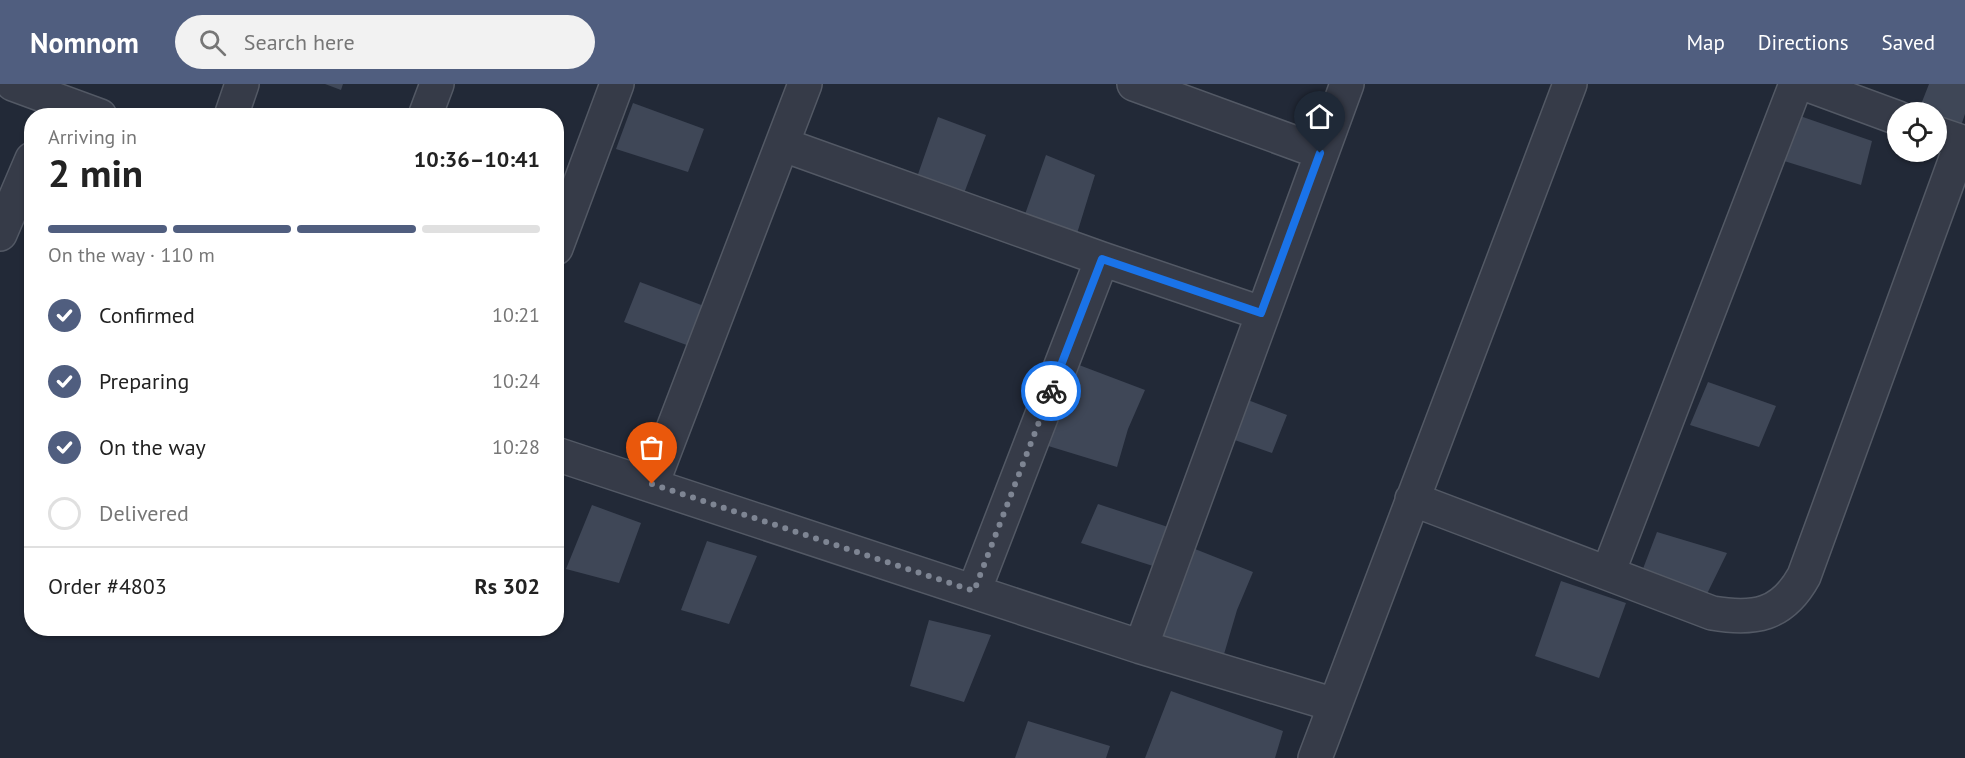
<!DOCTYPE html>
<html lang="en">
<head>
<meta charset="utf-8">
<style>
	:root { --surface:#fff; --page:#f2f2f2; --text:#222; --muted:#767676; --line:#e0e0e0; --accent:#505e7f }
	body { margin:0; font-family:"PT Sans",sans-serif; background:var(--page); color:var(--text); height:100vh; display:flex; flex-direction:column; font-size:22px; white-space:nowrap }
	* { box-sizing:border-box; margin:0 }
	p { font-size:20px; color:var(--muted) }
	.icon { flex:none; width:33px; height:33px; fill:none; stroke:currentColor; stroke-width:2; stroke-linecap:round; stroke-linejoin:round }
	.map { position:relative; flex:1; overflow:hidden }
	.sheet { position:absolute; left:24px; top:24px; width:540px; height:528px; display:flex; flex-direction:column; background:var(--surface); border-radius:24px; box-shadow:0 2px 4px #0004 }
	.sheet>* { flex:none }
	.fabs { position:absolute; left:1887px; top:18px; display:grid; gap:12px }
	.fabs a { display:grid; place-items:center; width:60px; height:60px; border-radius:50%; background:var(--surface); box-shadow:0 2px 4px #0004; font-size:30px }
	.pin { position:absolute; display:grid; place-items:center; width:51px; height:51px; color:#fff; margin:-62px -26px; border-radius:50% 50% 50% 0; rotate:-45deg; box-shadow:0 0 6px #0007 }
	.pin .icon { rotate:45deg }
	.courier { position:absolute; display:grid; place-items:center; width:60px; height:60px; margin:-30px; border:4px solid #1a73e8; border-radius:50%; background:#fff; color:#222; box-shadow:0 2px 8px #0007 }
	.head em { font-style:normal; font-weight:700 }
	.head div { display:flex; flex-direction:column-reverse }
	.head { display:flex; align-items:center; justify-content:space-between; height:102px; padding:0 24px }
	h1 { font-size:39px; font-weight:700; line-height:45px }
	.bar { display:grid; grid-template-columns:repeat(4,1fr); gap:9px 6px; align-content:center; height:72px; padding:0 24px }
	.bar i { height:8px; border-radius:4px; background:var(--line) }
	.bar .active { background:var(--accent) }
	.bar p { grid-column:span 4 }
	.line { display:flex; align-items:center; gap:15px; padding:0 24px; border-top:2px solid var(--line) }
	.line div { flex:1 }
	ol { padding:0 24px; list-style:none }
	li { display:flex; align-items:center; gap:18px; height:66px }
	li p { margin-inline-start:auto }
	li .icon { padding:6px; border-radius:50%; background:var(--accent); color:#fff; stroke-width:4 }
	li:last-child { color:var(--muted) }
	li i { width:33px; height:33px; border:3px solid var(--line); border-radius:50% }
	header { display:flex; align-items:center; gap:36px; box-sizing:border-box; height:84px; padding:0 30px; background:var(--accent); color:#fff }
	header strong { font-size:28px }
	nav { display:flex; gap:33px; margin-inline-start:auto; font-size:21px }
	.search { width:420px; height:54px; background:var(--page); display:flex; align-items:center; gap:15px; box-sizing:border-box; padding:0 21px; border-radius:33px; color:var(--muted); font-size:22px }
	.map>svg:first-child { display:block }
</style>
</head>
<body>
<header>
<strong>Nomnom</strong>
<div class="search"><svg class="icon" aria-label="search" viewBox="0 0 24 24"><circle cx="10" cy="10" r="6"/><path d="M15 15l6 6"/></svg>Search here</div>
<nav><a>Map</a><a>Directions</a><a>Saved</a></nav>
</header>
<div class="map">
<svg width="1965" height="674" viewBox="0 0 1965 674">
	<rect width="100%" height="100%" fill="#222937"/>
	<path fill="#3f4757" d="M325,0H343L341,6Z
		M1929,0H1965V30L1959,48L1936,40V28H1918Z
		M633,19L704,45L688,88L616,65Z
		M1800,32L1872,57L1861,101L1781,76Z
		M938,33L986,51L963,112L916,96Z
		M1046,71L1095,91L1075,156L1023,136Z
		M640,198L704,222L692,263L624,238Z
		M1079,281L1145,306L1128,345L1117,383L1045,361Z
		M1708,298L1776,322L1759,363L1690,341Z
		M1240,313L1287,331L1272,369L1226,353Z
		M1098,420L1168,443L1153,482L1081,459Z
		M592,421L641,439L619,499L566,485Z
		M1657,448L1727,469L1705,514L1641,490Z
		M707,457L757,472L729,540L681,526Z
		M1195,465L1253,488L1237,526L1222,577L1157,557Z
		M1561,497L1626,519L1599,594L1535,572Z
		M929,536L991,551L964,618L910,602Z
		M1171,607L1283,647L1275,674H1145Z
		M1028,637L1110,662L1106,674H1015Z"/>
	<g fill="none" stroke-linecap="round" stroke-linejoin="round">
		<defs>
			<path id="minor" d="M13,0L100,32
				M1134,0L1320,68
				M1806,0L1898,34
				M231,32L242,0
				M425,32L437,0
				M1936,49L1965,59
				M784,61L1102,175L1261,229
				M0,150L32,75
				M556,164L617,0
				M556,370L1141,563L1335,621
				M652,400L805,0
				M1412,415L1712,529C1754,536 1782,532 1804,492L1962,58
				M1608,489L1796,0
				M974,507L1102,175
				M1141,563L1347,0
				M1315,674L1570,0"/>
		</defs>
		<use href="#minor" stroke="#535965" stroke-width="36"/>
		<use href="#minor" stroke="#363b48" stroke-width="33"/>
	</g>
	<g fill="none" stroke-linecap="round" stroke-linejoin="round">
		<path stroke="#7e8593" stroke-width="6" stroke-dasharray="0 10.8" d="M652,400L974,507L1051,307"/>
		<path stroke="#1a73e8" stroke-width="8" d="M1051,307L1102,175L1261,229L1320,69"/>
	</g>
</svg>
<div class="fabs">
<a><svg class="icon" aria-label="locate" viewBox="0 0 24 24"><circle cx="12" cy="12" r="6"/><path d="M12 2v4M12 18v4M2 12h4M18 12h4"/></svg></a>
</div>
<div class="pin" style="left:652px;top:400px;background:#ea580c"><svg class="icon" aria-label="bag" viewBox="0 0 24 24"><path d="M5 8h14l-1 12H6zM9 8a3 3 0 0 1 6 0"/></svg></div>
<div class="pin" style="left:1320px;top:69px;background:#1f2937"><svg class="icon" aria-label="home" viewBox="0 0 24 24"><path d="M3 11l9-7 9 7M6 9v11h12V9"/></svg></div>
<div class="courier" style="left:1051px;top:307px"><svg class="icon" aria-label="bike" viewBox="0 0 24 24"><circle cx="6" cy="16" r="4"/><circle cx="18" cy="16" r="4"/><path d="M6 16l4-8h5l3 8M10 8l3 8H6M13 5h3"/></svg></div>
<section class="sheet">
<div class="head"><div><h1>2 min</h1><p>Arriving in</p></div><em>10:36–10:41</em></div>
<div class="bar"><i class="active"></i><i class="active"></i><i class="active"></i><i></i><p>On the way · 110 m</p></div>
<ol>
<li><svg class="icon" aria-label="check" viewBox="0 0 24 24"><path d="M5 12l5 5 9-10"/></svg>Confirmed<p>10:21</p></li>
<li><svg class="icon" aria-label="check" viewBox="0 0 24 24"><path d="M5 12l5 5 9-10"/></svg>Preparing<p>10:24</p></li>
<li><svg class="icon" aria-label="check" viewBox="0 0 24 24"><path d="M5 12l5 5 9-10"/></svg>On the way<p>10:28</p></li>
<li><i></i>Delivered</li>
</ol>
<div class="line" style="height:78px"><div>Order #4803</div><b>Rs 302</b></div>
</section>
</div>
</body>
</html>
